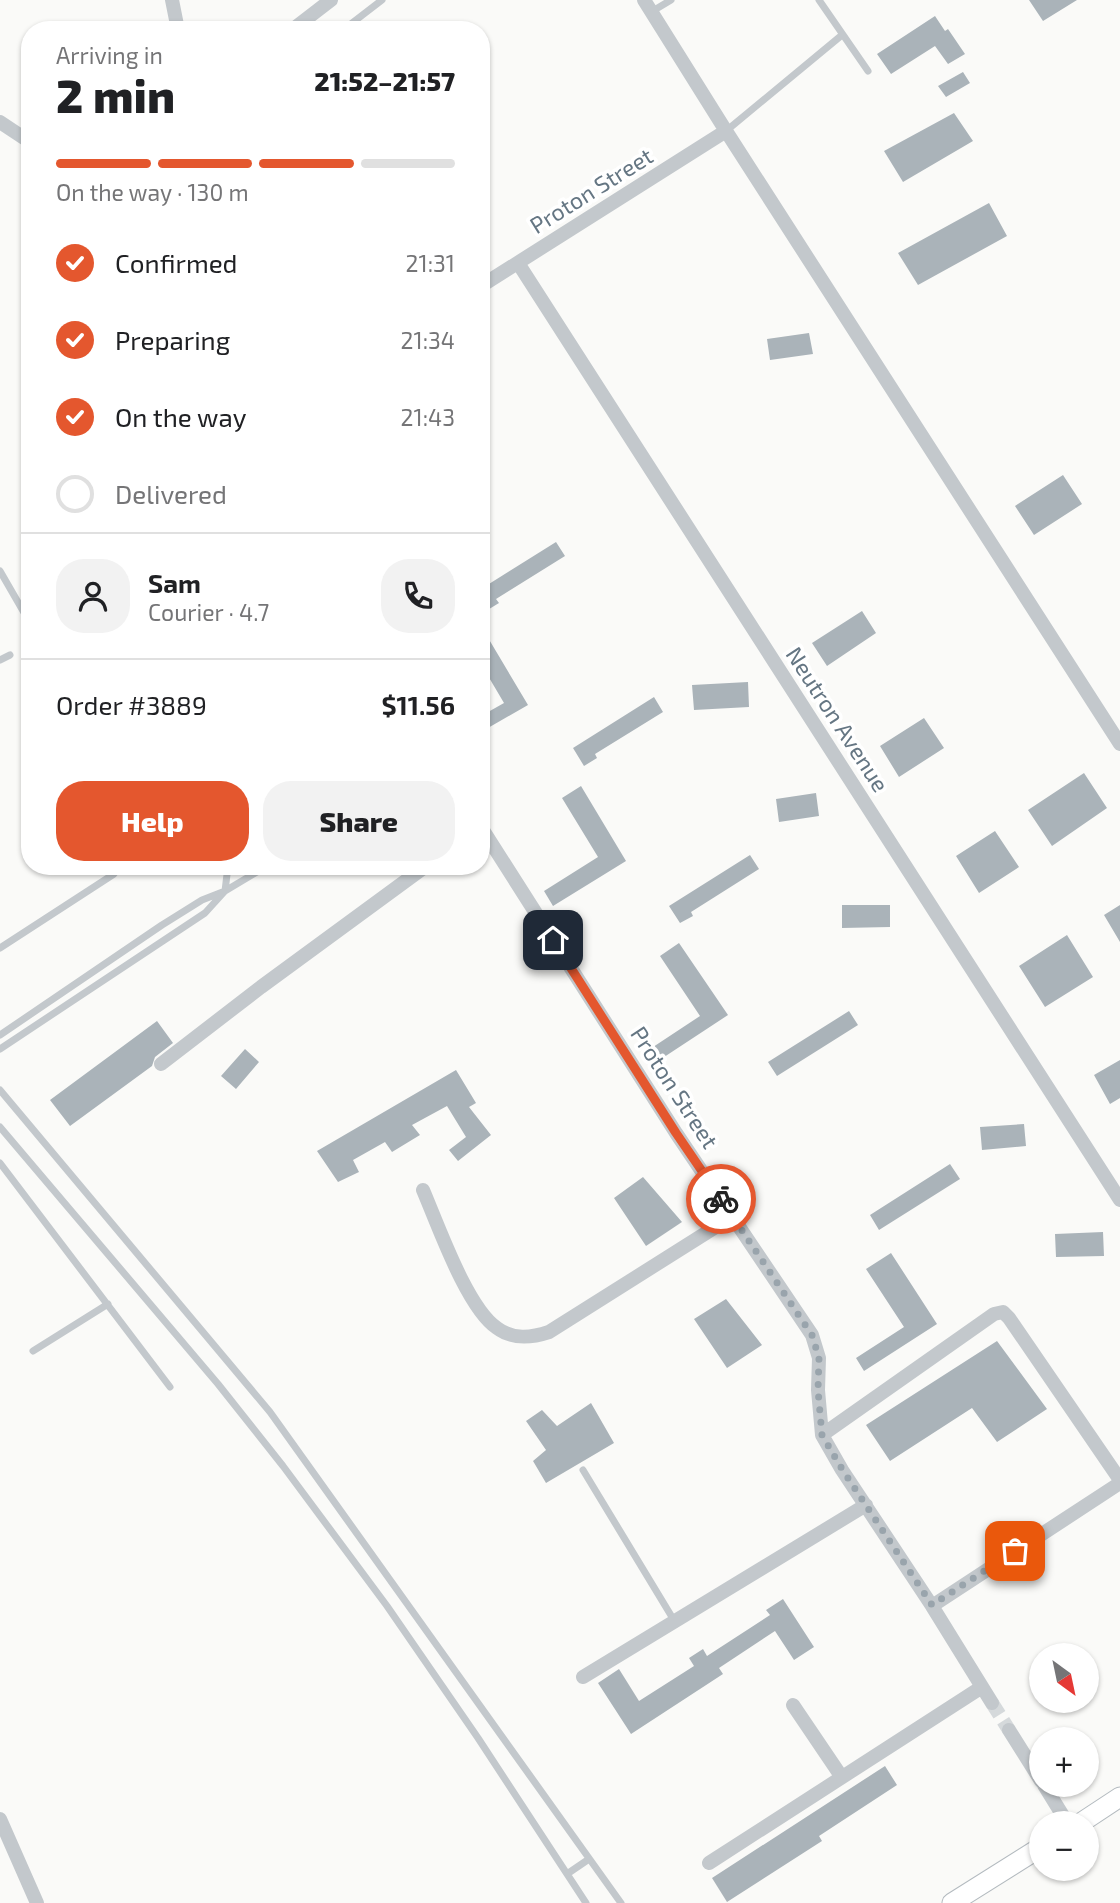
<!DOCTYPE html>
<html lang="en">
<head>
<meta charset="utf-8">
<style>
	:root { --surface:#fff; --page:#f2f2f2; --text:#202124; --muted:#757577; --line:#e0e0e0; --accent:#e4572e }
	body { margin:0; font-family:"Exo 2",sans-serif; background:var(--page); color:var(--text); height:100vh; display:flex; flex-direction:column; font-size:26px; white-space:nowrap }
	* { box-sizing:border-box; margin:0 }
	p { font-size:23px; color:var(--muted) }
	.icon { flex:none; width:38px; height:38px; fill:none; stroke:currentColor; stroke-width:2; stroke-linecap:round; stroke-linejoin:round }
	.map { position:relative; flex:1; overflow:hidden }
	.sheet { position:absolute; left:21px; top:21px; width:469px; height:854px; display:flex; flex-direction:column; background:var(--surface); border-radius:28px; box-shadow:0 2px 5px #0004 }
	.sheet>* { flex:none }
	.needle { width:46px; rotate:147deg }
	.tools { position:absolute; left:1029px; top:1643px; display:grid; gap:14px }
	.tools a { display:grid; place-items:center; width:70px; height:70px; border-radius:50%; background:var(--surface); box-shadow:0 2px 5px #0004; font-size:35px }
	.pin { position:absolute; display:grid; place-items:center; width:60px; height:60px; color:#fff; margin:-30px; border-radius:14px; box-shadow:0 4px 10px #0006 }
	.courier { position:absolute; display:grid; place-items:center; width:70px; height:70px; margin:-35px; border:5px solid #e4572e; border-radius:50%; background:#fff; color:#222; box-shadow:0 2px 9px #0007 }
	.summary em { font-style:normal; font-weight:800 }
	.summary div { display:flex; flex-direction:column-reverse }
	.summary { display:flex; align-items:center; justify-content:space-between; height:119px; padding:0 35px }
	h1 { font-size:46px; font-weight:800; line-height:52px }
	.bar { display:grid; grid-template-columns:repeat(4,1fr); gap:10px 7px; align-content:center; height:84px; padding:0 35px }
	.bar i { height:9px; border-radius:5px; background:var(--line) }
	.bar .active { background:var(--accent) }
	.bar p { grid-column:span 4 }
	.line { display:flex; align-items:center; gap:18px; padding:0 35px; border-top:2px solid var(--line) }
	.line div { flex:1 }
	.round { display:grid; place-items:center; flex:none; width:74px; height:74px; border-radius:28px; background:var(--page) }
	ol { padding:0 35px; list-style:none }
	li { display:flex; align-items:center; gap:21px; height:77px }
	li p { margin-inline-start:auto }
	li .icon { padding:7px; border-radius:50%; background:var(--accent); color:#fff; stroke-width:4 }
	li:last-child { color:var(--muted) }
	li i { width:38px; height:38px; border:4px solid var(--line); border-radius:50% }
	.primary-button { display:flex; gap:14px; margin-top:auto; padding:14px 35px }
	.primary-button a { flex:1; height:80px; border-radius:28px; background:var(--accent); color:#fff; font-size:28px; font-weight:800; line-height:80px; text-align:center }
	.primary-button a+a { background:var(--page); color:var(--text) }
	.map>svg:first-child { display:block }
</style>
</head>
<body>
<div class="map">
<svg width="1120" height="1903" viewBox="0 0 1120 1903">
	<rect width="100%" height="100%" fill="#fafaf8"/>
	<path fill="#aab3b9" d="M1029,0H1077L1043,21Z
		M935,16L945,31L948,29L965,54L948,64L935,46L891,74L877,54Z
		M963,72L970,83L946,97L938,86Z
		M954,113L973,141L903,182L884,151Z
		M989,203L1007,236L918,285L898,253Z
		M809,333L813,354L770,360L767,339Z
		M1063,475L1082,504L1034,535L1015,506Z
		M556,542L565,556L496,599L499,603L481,614V589Z
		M862,611L876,633L827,666L812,643Z
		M481,626L528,705L481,732V716L504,703L481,664Z
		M748,682L749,707L694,710L692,685Z
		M654,697L663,712L595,754L597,758L584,766L573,748Z
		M924,718L944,748L899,777L880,746Z
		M1084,773L1107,808L1052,846L1028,810Z
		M581,786L626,861L553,906L544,891L598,857L562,798Z
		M816,793L819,816L779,822L776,799Z
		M995,831L1019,867L979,893L956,856Z
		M750,855L759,869L691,912L693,916L680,923L669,906Z
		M842,905H890V927L842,928Z
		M1120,905V942L1104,915Z
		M1067,935L1093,977L1045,1007L1019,966Z
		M679,943L728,1015L655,1063L647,1051L700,1016L660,956Z
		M849,1011L858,1025L777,1076L768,1062Z
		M157,1021L173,1043L155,1057L152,1066L70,1126L50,1100Z
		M245,1049L259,1062L236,1089L221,1076Z
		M1120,1060V1098L1110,1104L1094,1075Z
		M456,1070L476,1103L469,1107L491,1135L458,1161L449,1150L466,1137L447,1106L412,1125L420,1135L392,1152L385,1142L353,1160L359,1172L338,1182L317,1151Z
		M1024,1124L1026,1146L982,1150L980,1127Z
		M950,1164L960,1179L879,1230L870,1215Z
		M643,1177L682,1222L646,1246L614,1198Z
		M1103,1232L1104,1256L1056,1257L1055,1234Z
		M891,1253L937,1324L864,1371L856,1358L904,1327L866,1269Z
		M726,1299L762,1345L727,1368L694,1319Z
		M997,1341L1047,1409L997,1442L972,1408L890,1461L866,1425Z
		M591,1403L614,1443L546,1483L533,1461L546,1450L526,1421L542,1410L557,1426Z
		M783,1599L814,1647L794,1660L775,1631L719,1668L723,1674L631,1734L598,1683L619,1669L639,1701L694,1666L689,1658L703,1649L707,1656L770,1615L766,1610Z
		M885,1766L897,1785L819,1836L822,1841L727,1902L712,1878Z"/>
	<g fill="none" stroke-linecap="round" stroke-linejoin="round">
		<path stroke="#d5d9db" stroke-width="14" stroke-dasharray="14 7" stroke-linecap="butt" d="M992,1703L1009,1730"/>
		<defs>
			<path id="secondary" d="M1079,1824L1120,1797
				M952,1903L1041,1847"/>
		</defs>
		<use href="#secondary" stroke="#b3babf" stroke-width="21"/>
		<path stroke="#c3c8cc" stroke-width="7" d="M819,0L868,71
			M651,12L671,0
			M343,30L382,0
			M726,131L842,35
			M0,571L30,623
			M0,660L10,655
			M0,948L114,874L119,866
			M0,1035L162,925L202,900L225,891L267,866
			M0,1049L205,913L225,891L228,866
			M0,1090L270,1412L621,1903
			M0,1127L218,1384L283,1466L387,1606L478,1738L586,1903
			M0,1163L170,1387
			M33,1351L108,1304
			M583,1470L675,1622
			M567,1874L589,1859"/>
		<path stroke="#c3c8cc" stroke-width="14" d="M172,0L178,30
			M644,0L726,131L1120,744
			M292,30L331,0
			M0,122L30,142
			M518,263L1120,1200
			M481,286L726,131
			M481,827L676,1133L812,1335L819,1358L818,1390L822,1435L842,1470L932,1606L992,1703
			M161,1064L261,987L426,866
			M423,1190C438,1225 467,1308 497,1328C513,1340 531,1338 549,1332L733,1216
			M822,1435L994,1314L1003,1312L1009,1318L1120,1480
			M932,1606L1120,1483
			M583,1677L866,1505
			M793,1705L841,1776
			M1009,1730L1041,1781
			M1044,1785L1068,1824
			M0,1819L37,1903
			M709,1863L982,1687"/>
		<use href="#secondary" stroke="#fff" stroke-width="19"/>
	</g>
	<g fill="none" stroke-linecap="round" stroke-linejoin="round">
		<path stroke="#99a4ac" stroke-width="7" stroke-dasharray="0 12.6" d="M721,1199L812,1335L819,1358L818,1390L822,1435L842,1469L932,1605L1015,1551"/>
		<path stroke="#e4572e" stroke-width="9" d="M553,940L676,1133L721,1199"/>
	</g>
	<g text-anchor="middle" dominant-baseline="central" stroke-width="7" stroke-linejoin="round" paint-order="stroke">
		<g font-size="23" fill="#657683" stroke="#fff">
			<text transform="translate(591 190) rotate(-32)">Proton Street</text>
			<text transform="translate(838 719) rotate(57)">Neutron Avenue</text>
			<text transform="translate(675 1087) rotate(57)">Proton Street</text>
		</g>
	</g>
</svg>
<div class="tools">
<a><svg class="needle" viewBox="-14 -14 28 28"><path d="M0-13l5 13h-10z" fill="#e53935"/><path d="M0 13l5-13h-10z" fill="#757577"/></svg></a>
<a>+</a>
<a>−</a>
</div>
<div class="pin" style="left:1015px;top:1551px;background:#ea580c"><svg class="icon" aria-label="bag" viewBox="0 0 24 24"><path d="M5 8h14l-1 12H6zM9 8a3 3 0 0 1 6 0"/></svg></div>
<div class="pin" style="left:553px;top:940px;background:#1f2937"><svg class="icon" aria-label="home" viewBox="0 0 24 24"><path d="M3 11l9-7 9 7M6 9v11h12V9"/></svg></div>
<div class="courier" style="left:721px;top:1199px"><svg class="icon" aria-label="bike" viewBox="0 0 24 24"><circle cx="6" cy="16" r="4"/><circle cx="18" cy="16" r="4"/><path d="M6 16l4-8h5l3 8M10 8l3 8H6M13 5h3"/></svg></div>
<section class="sheet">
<div class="summary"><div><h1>2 min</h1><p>Arriving in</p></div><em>21:52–21:57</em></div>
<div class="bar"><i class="active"></i><i class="active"></i><i class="active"></i><i></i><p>On the way · 130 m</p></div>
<ol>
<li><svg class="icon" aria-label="check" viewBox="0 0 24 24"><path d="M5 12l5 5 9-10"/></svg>Confirmed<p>21:31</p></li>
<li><svg class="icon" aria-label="check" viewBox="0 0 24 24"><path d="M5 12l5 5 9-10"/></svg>Preparing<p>21:34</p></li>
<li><svg class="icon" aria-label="check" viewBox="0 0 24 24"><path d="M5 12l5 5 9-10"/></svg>On the way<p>21:43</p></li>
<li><i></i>Delivered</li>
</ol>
<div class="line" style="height:126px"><a class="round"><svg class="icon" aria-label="person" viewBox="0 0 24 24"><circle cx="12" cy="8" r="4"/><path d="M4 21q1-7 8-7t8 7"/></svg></a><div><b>Sam</b><p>Courier · 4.7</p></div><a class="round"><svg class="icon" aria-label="phone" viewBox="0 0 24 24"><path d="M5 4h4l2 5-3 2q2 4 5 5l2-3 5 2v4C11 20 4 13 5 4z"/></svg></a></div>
<div class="line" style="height:91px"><div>Order #3889</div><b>$11.56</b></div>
<div class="primary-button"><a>Help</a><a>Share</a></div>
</section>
</div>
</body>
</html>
